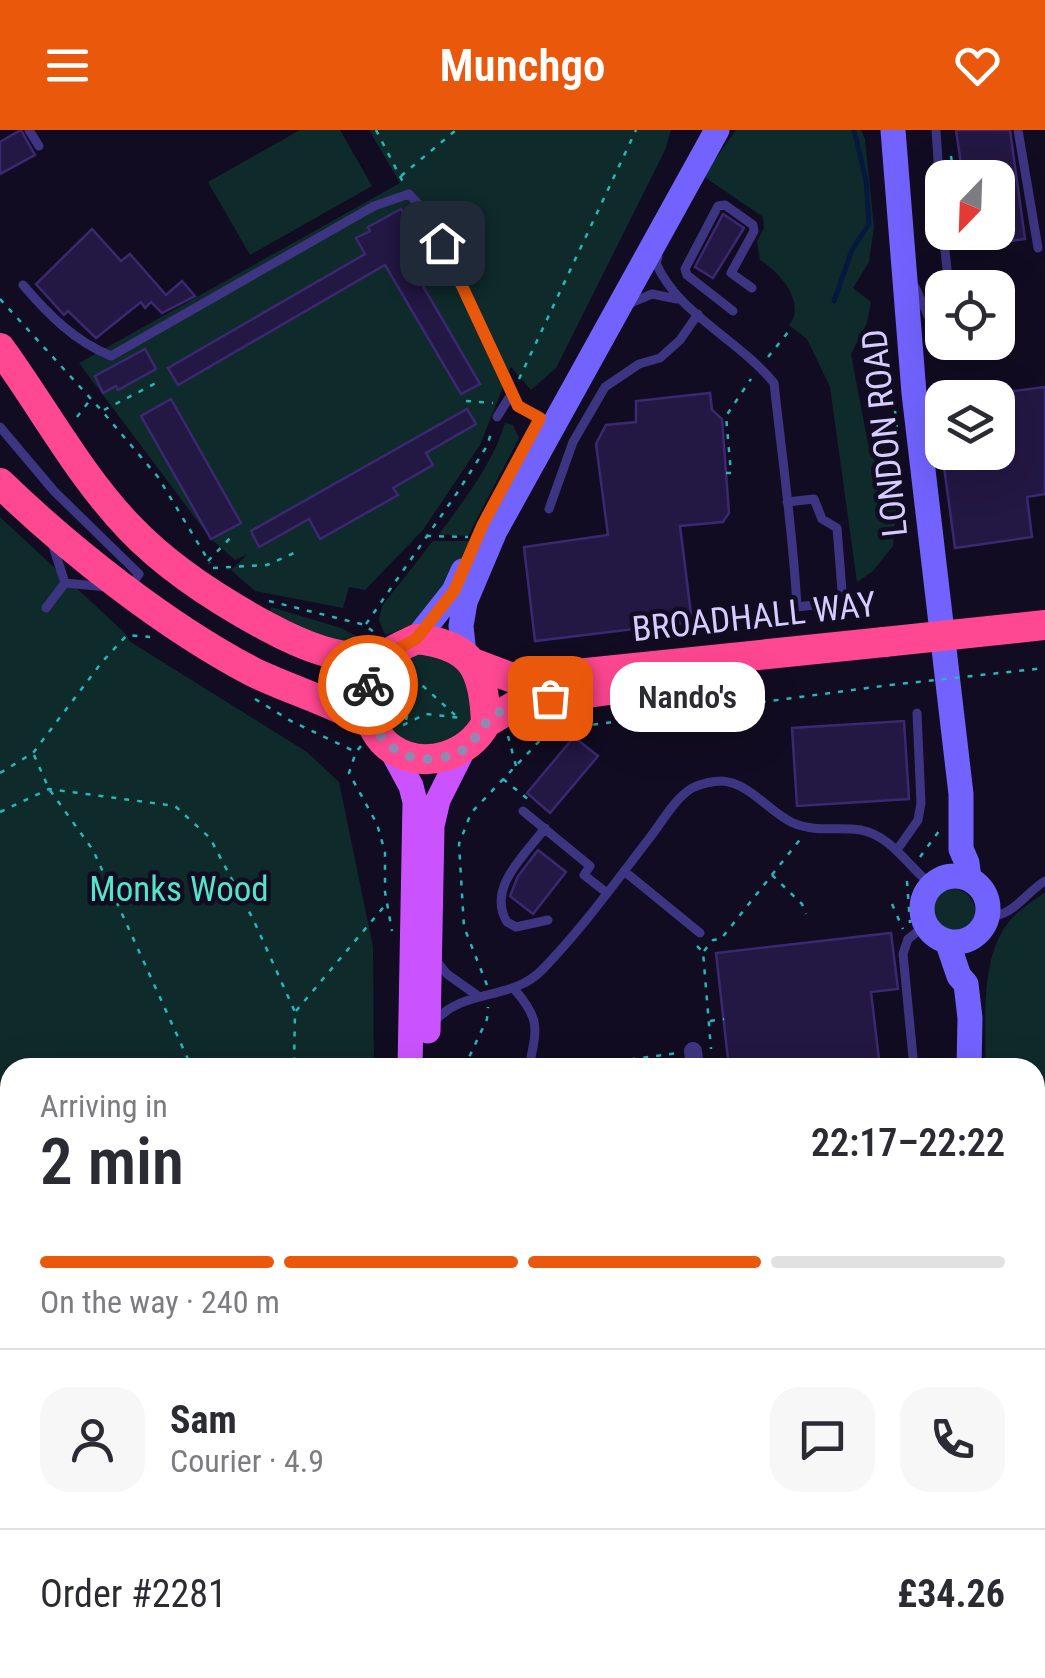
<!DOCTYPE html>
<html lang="en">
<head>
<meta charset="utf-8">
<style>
	:root { --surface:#fff; --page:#f7f7f7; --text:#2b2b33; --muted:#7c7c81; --line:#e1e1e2; --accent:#ea580c }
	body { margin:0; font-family:"Roboto Condensed",sans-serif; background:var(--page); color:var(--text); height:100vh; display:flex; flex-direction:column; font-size:38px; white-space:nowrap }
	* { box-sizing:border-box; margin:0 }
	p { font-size:32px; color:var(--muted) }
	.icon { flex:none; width:55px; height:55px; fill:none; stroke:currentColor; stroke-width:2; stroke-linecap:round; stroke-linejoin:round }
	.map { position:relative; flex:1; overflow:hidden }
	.drawer { position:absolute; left:0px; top:928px; width:1045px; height:622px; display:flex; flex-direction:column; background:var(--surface); border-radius:30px 30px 0 0; box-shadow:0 10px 40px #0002 }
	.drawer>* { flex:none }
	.needle { width:65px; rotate:203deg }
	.fabs { position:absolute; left:925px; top:30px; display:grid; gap:20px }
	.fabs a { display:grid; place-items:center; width:90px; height:90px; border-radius:20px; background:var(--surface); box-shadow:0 10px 40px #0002; font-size:50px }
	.pin { position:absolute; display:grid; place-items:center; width:85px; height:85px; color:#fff; margin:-42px; border-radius:20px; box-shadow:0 5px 15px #0006 }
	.courier { position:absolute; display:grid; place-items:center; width:100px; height:100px; margin:-50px; border:8px solid #ea580c; border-radius:50%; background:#fff; color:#222; box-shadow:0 2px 12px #0007 }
	.bubble { position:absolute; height:70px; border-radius:30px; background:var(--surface); box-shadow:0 10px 40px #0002; font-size:32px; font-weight:600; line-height:70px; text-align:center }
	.overview em { font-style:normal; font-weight:600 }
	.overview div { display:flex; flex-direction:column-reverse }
	.overview { display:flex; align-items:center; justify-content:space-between; height:170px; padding:0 40px }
	h1 { font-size:65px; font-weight:600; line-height:75px }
	.bar { display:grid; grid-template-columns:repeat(4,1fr); gap:15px 10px; align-content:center; height:120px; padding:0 40px }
	.bar i { height:12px; border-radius:8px; background:var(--line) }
	.bar .active { background:var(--accent) }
	.bar p { grid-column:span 4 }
	.line { display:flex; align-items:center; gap:25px; padding:0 40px; border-top:2px solid var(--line) }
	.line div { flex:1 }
	.round { display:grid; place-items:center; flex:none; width:105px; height:105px; border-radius:30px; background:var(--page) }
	header { display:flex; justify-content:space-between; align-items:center; height:130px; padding:0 40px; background:var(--accent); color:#fff; font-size:45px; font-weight:600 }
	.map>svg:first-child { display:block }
</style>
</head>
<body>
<header><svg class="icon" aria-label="menu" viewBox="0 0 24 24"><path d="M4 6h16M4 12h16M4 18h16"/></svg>Munchgo<svg class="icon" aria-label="heart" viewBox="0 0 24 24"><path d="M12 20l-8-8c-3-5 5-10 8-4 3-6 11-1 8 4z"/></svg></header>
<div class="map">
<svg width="1045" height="1548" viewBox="0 0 1045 1548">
	<rect width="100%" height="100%" fill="#110c21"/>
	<path fill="#0f2a2b" d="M300,0H340L372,56L250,125L208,52Z
		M369,0H671L665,20L556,238L531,260L511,237L480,315L423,400L365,460L349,457L343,478L255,461L231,440L247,425L235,430L211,409L79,233L400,53Z
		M736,0H861L865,9L874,97L869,132L853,158L871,172L867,193L851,224L868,314L886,335L897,372L893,416L873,441L857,452L830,257L807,209L789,195C807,174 780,142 760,130L757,111L764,98L763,87L703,46Z
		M505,293L513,295L519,308L468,406L439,404C465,369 492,335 505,293Z
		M0,387L127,505L129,511L307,622L339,652L373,817L374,937L10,938V1505L0,1506Z
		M433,411H470C452,455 434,493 385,505L379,490L382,476Z
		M271,477L341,498L366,511L356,519L268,488Z
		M419,520L459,532L475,580L466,599L442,616L402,613L378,581L385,542Z
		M931 781a22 22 0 1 1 44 0a22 22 0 1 1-44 0Z
		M1045,762V947L1035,989V938L985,937C987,891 978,822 1014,786C1023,777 1035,770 1045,762Z"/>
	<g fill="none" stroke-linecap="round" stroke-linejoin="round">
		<path stroke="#07183f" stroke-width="5" d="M834,171L852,120L869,94L866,50L854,0"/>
	</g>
	<path fill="#231743" stroke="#3b2870" stroke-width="2.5" d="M21,0L35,25L0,44V12Z
		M956,0H1010L1025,109L972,116L970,102H998V48H963Z
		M401,79L426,123L409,132L480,254L461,264L385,135L178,255L168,238L365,124L356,108L370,101L368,97Z
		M723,84L744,98L713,148L695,137Z
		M92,99L121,131L130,124L166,165L182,151L195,166L162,183L151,172L145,178L141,172L96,208L68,181L64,185L36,154Z
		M145,219L156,239L118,260L116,256L103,263L95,246Z
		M1045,257V364L1027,367L1032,407L955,418L942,322H998V263Z
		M710,263L712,280L722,289L729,383L723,392L680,396L692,492L535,511L524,417L608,405L596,314L606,295L636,292V271Z
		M171,269L241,393L211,409L141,286Z
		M467,279L476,294L426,323L433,335L393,358L398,365L320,409L309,389L259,417L251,401Z
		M904,591L909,669L797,676L792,598Z
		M574,607L598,626L550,683L527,663Z
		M538,720L566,742L533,784L510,766L518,746Z
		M891,803L898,859L871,862L880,938H729L716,823Z"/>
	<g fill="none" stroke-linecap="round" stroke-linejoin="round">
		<path stroke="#28b6b7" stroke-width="2.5" stroke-dasharray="5 8" stroke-linecap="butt" d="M376,0L403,52
			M951,26L954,48
			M401,46L456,0
			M963,102L966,116
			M0,169L102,281L158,347L210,433
			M768,227L789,201
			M519,249L636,0
			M466,271L493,273
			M104,280L156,253
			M895,281L898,308
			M77,287L90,270
			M726,343H731L726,286L751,249
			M426,406L468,407
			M208,431L234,404
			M213,438L267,435L294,423
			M269,471L365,495L375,503
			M366,494L457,363L487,316L492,300
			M413,547L455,585
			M255,569L291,591L356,622
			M406,590C410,574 417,554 407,540
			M403,595L426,584L461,588
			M361,616L356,622L349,643L377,694L385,722V762L392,801
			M34,625L49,659L93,720L192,938
			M516,636L508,606L890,555
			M0,643L33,623L102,532L127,505L150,507
			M503,649L529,670
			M0,682L49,659L175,676L210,708L254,791L295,882L294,938
			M920,727L939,701
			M772,745L802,774L806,784
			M907,751L910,793
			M892,774L903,799
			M697,816L703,822L711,919
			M704,821L713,810L721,809L802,707
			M487,855L464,797L459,714L471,683L549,601
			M296,881L387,773
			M710,891L724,889
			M464,938L487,889L488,877
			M566,938L678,923
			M0,1070L10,1068
			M0,1273L10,1276
			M553,1540L554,1548
			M776,1540L777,1548
			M250,1548V1540"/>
		<path stroke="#3d3582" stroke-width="9" d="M29,0L39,16
			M936,0L942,91
			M1018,0L1038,118
			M943,102L949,158
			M658,127L656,133C677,183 739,210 774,253C782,327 793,402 797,477L814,475L822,484L836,482L843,473L837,398L822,389L814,369L787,372
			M23,155C48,184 74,211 111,226L374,76L409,64L427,84L518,276L540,288
			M915,157L932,194L942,196
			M628,174L652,164L677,169
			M733,181L687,145L685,139L718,76L725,75L753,95L754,101L731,143L752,158
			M497,287L512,263
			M0,297L54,361L139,444L131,456
			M549,379L573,312L605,257L639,234L660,228L680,210L698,184
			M52,413L65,453L107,457
			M46,478L65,453
			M523,681L590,736L584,745L607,763
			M545,698C526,724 486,758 507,792L516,797L548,790
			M897,720L918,690L921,673L917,583
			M624,741L700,803
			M987,787C1013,787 1025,763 1045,751
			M435,829L447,844L478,866
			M515,860C542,891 536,900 529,938
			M435,891C464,858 512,871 542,840C581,800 614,754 648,710C661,694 674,669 692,658C701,654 712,651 722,651C750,653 769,682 793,693C816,703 838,696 861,700C892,706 908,737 932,755
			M914,938L903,824L908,809L926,795
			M1035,1212L1045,1223
			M0,1339L10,1340
			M1035,1516L1038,1464L1045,1452
			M651,1540L652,1548
			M671,1540L672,1548
			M1000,1548L1001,1540
			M1031,1548L1032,1540"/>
		<path stroke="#3d3582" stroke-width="18" d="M693,921L695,938
			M365,1540V1548
			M164,1548L165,1540"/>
		<path stroke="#7263ff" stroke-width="25" d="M893,0L914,263L961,664V719L967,733L969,748
			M416,509L454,461L463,441
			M464,524L461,496L465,472L495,401L717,0
			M922 779a33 33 0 1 1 66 0a33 33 0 1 1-66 0Z
			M947,811L959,846L966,854L970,888L969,938
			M956,1548L957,1540"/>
		<path stroke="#cb53ff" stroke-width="25" d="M391,619L411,656L415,672L410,938
			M428,901L432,696L438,670L462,622
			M400,1548V1540
			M418,1548V1540"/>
		<path stroke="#ff4792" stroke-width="30" d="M0,218C43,277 79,345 130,398C168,438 218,470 266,496C303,516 341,532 383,527
			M0,353C70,421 167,497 253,542C293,561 335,573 373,595
			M416,509C473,515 484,539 486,593C469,625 425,641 392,619C364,601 358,552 382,528C390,520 405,515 416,509Z
			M473,533L518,550L884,512
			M486,593L521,572L610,560"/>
		<path stroke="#28b6b7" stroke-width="2.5" stroke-dasharray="5 8" stroke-linecap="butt" d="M890,555L1045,538"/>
		<path stroke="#ff4792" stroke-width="30" d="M884,512L1045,495"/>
	</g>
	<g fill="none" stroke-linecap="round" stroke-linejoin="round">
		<path stroke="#9189b1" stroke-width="10" stroke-dasharray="0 18" d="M368,555C362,609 408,645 459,622C472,617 477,603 485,594C500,576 528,571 550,568"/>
		<path stroke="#ea580c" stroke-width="12" d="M368,555L382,527L416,509L454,461L483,394L540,288L518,276L442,113"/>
	</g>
	<g text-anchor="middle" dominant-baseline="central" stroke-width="9" stroke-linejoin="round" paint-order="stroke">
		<g font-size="35" fill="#d6ccff" stroke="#110c21">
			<text transform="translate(885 303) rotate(-96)">LONDON ROAD</text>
			<text transform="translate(754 487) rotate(-6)">BROADHALL WAY</text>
		</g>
		<g font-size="35" fill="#53e4ca" stroke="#110c21">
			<text x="179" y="759">Monks Wood</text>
		</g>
	</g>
</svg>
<div class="fabs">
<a><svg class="needle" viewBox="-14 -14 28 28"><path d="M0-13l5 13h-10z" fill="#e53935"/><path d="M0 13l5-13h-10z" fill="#7c7c81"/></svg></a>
<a><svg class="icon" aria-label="locate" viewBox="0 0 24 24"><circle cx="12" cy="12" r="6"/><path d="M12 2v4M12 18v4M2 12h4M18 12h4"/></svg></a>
<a><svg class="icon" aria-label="layers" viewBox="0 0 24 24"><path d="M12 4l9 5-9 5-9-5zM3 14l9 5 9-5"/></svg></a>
</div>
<div class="pin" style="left:550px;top:568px;background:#ea580c"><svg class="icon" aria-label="bag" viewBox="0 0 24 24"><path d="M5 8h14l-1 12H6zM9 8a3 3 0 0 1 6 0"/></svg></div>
<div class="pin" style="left:442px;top:113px;background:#1f2937"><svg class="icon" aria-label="home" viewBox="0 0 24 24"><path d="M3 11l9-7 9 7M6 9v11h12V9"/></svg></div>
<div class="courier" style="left:368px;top:555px"><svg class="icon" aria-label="bike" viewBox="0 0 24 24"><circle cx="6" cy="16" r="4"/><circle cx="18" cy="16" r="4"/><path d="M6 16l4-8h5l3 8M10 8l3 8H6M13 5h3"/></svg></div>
<div class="bubble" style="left:610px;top:532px;width:155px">Nando's</div>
<section class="drawer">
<div class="overview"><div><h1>2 min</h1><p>Arriving in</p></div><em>22:17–22:22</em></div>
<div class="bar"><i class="active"></i><i class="active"></i><i class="active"></i><i></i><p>On the way · 240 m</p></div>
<div class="line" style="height:180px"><a class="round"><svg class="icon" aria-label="person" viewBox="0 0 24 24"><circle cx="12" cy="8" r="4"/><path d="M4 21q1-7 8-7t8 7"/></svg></a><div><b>Sam</b><p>Courier · 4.9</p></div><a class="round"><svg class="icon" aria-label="chat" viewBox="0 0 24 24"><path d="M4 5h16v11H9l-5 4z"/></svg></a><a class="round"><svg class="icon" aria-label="phone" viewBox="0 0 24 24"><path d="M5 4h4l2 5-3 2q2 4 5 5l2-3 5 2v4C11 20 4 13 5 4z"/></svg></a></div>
<div class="line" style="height:130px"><div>Order #2281</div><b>£34.26</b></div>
</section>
</div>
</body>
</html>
